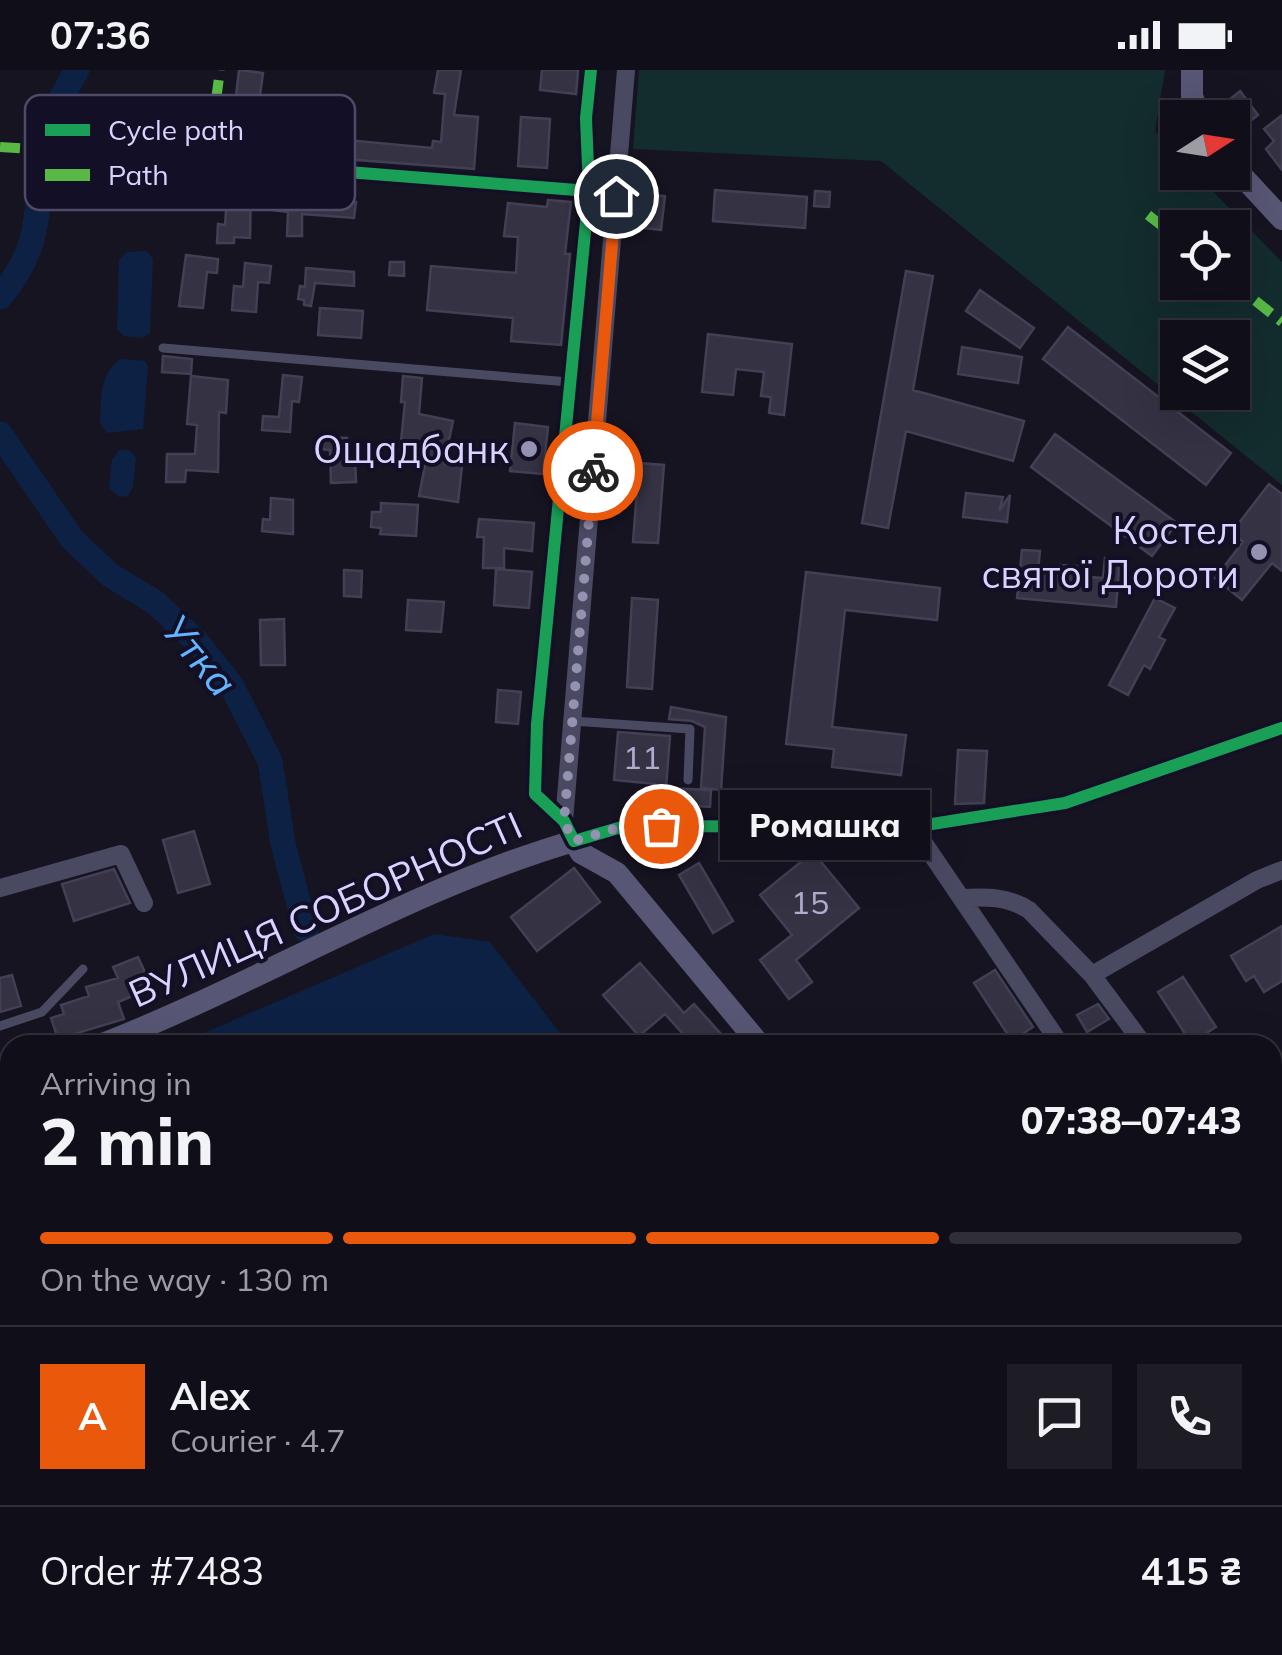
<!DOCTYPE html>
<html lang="en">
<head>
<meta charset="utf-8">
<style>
	:root { --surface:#100f19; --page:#1e1d26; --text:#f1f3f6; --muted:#9c9ca2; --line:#302f38; --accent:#ea580c }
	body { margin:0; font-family:Mulish,sans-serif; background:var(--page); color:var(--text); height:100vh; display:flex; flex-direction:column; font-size:38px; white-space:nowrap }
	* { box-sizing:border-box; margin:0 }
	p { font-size:32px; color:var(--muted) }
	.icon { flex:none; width:55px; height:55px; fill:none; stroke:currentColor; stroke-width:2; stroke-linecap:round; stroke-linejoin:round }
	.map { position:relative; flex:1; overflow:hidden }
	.sheet { position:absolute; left:0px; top:965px; width:1282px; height:620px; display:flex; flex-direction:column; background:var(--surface); border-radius:30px 30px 0 0; box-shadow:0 10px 40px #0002,0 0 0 2px var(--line) }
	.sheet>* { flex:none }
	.needle { width:65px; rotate:78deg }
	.tools { position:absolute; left:1160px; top:30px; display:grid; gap:20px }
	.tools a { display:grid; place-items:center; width:90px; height:90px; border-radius:0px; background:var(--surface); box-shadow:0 10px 40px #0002,0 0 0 2px var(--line); font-size:50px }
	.pin { position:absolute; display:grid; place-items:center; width:85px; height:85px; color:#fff; margin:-42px; border:5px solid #fff; border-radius:50%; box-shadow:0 2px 10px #0007 }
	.courier { position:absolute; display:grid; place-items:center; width:100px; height:100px; margin:-50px; border:8px solid #ea580c; border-radius:50%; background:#fff; color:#222; box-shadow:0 2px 12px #0007 }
	.bubble { position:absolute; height:70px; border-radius:0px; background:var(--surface); box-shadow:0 10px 40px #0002,0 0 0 2px var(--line); font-size:32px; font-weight:800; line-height:70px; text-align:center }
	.head em { font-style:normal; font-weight:800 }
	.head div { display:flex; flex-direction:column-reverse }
	.head { display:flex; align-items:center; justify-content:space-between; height:170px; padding:0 40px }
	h1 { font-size:65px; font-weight:800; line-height:75px }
	.bar { display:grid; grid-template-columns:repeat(4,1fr); gap:15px 10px; align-content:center; height:120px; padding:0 40px }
	.bar i { height:12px; border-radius:8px; background:var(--line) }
	.bar .current { background:var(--accent) }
	.bar p { grid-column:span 4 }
	.line { display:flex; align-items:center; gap:25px; padding:0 40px; border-top:2px solid var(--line) }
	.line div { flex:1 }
	.round { display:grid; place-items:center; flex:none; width:105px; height:105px; border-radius:0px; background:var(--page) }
	.status { display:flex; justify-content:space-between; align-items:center; height:70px; padding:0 50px; background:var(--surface); direction:ltr }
	.status svg { height:28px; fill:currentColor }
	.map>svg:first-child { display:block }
</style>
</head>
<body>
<div class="status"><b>07:36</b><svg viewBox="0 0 49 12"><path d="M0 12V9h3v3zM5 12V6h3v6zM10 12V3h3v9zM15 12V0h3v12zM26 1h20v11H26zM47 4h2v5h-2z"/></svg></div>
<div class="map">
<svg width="1282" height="1585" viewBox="0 0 1282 1585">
	<rect width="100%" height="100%" fill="#161421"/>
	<path fill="#132c2d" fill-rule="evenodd" d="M639,0H1165L1155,61L1177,85L1178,102L1195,103L1282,192V415L881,91L633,79ZM1178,158H1232V212H1178ZM1178,268H1232V322H1178Z"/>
	<path fill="#0d2144" d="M147,181L153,189L150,263L143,268L124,266L117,259L119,190L127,182Z
		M121,289L145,291L148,296L143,359L107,363L100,353C101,331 99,302 121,289Z
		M119,380H129L136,388L133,417L128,426L119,427L109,418L112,390Z
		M434,864L490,872L556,958L574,975H176Z
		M662,1575H1014L1019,1585H672Z"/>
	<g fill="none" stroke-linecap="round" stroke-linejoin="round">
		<path stroke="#0d2144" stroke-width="25" d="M0,227C47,171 33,136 45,72C50,47 64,22 77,0
			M0,364L72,469L110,505L156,533L197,572L231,615L270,691L283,774L306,860"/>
	</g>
	<path fill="#343243" stroke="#433f54" stroke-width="2.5" d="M239,0L263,3L256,55L233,52Z
		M438,0H461L454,45L478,47L474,99L345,89L347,70L432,78L433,71L441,72L445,24L434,23Z
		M542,0H578L576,24L540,20Z
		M1240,21L1258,45L1241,58L1223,35Z
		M1282,45V100L1266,79L1274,71L1264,59Z
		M521,47L550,49L547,98L518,96Z
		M228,112L251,113L250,168L234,167V173H217L218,154L225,155Z
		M275,114L324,122V117L352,120L351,132H356L354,148L302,144V166H287L288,142L272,140Z
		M715,120L807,127L805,158L713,151Z
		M815,121L830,122L829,137L814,136Z
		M646,124L665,126L661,160L642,158Z
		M548,130L571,132L565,184H570L561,275L511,271L513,248L427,240L431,196L516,203L518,167L504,166L508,133L547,137Z
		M186,185L218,189L217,203L207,202L203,238L179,236Z
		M390,192H404V206L389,205Z
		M245,193L271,196L269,213L258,212L256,242L232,240L234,216L243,217Z
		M306,198L354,202V216L315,213L311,236L304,235V230L298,229L300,216L305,217Z
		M906,201L933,206L913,320L1024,351L1013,391L906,361L888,458L862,453Z
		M980,220L1034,258L1020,278L966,241Z
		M320,238L363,241L361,268L318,265Z
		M1068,257L1231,383L1206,415L1043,289Z
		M708,264L792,274L784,345L769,343L771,327L761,326L764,302L736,299L733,325L702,322Z
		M962,277L1022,287L1018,313L958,304Z
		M163,286L192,289L191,304L162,302Z
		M283,305L302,307L299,332L292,331L290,362L262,360L263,346L279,347Z
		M191,306L228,310L226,343L219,342L218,402L186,400L185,412H166L167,384H195L197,355L187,354Z
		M403,306L422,308L419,344L453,351L444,394L462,396L458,432L419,426L427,385L400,381L405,332H401Z
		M515,353L548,357L543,404L510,401Z
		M1055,364L1177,453L1152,486L1031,397Z
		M319,367L347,368L346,387H355L356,412L331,413L330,380L318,379Z
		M639,393L664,395L658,473L633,472Z
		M1269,414L1282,424V501L1272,493L1242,530L1215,508L1243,472L1232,462Z
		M966,423L1003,427L999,441L1010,425L1007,452L963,447Z
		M271,428L293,430V464L262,461L263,449L270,450Z
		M381,433L418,435L416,466L380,464L381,458L371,457L372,442H381Z
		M479,449L534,453L532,481L504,478V498H483L484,467H477Z
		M1022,480L1040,481L1038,501L1059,502L1060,495L1078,496L1077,506L1103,508L1105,488L1120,489L1116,537L1017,528Z
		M496,499L532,502L529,538L494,535Z
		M344,500L362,501L361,527L344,526Z
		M806,502L940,518L937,550L845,540L832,657L906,665L901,705L832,697L834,679L786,674Z
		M632,528L658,530L652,619L627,617Z
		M1155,528L1175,538L1159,567L1165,570L1150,599L1144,595L1128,625L1109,615Z
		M408,530L444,532L441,562L406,560Z
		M284,549L285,595H261L260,550Z
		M498,620L521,622L518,654L496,652Z
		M671,637L726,647L721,720L701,718L705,657L692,651L669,649Z
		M618,662L670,666L666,718L711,720L710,737L654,733L655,714L614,710Z
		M958,680L987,681L984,733L955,734Z
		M194,761L210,814L178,823L163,770Z
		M813,782L859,838L796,890L812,912L789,929L760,890L792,865L760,825Z
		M699,793L733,851L713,863L679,805Z
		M574,798L600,832L537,881L511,847Z
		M114,799L130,833L74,851L62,814Z
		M1282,856V911L1264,922L1254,906L1246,911L1231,886Z
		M138,887L152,918L118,932L124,949L58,969L51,948L64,944L61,935L89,926L86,917L118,908L113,897Z
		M640,893L684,943L694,934L731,975H693L665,944L639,966L603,925Z
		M995,900L1033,957L1012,971L974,913Z
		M12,905L21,936L0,942V908Z
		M1183,907L1216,957L1191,973L1158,922Z
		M1098,934L1109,949L1087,962L1077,945Z"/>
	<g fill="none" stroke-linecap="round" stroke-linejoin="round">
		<path stroke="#4a4962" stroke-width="9" d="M163,278L569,312
			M572,651L690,659L688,710
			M0,956L42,942L83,899
			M0,1554L10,1544
			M56,1585L62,1575"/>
		<path stroke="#4a4962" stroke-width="18" d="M591,0L586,48L589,121L537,654L535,724L564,751L574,771L625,756L913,757L1065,733L1282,658
			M208,91L589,121
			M564,751L626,0
			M913,757L1061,975
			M0,818L121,784L144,833
			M961,828C986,827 1007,826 1029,840L1092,905
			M1144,975L1092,905L1257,810L1282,800
			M0,1171L10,1191
			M1272,1222L1282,1217
			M1272,1501L1282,1497
			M383,1575L385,1585
			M408,1575L424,1585"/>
		<path stroke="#575674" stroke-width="22" d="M1192,0V26L1200,48
			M1232,95L1282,149
			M100,975C260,913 409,819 574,771L581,783L617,803L760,975
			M0,1014L10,1010
			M1241,1575L1247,1585"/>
		<path stroke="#58b947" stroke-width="10" stroke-dasharray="20 10" stroke-linecap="butt" d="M0,77L208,91L220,0
			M1148,145L1178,168
			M1232,212L1282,252
			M200,1585L203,1575"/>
		<defs>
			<path id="cycleway" d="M591,0L586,48L589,121L537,654L535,724L564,751L574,771L625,756L913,757L1065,733L1282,658
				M208,91L589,121"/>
		</defs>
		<use href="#cycleway" stroke="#130f26" stroke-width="19"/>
		<use href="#cycleway" stroke="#1a9f57" stroke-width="12"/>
	</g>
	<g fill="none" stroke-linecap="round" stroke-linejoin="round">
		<path stroke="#9591b1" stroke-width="10" stroke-dasharray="0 18" d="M593,401L564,752L574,771L625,756H661"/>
		<path stroke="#ea580c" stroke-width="12" d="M593,401L616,126"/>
	</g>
	<g fill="#9591b1" stroke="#130f26" stroke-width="4">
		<circle cx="529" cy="379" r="10"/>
		<circle cx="1259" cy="482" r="10"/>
	</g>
	<g text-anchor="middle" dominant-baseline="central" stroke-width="8" stroke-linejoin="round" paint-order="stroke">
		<g font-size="32" fill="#b0acd0">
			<text x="642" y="687">11</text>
			<text x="810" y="832">15</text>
		</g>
		<g font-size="38" fill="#d9d4ff" stroke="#130f26" text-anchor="end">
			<text x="509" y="379">Ощадбанк</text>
			<text x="1239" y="460">Костел<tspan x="1239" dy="44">святої Дороти</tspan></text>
		</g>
		<g font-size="38" fill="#d9d4ff" stroke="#130f26">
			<text transform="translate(325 839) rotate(-24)">ВУЛИЦЯ СОБОРНОСТІ</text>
		</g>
		<g font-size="40" font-style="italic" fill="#62b6ff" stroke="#130f26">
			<text transform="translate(200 585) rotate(50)">Утка</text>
		</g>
	</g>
	<rect x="25" y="25" width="330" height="115" rx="15" fill="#130f26" stroke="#4e4a67" stroke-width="2.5"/>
	<rect x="45" y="54" width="45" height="12" fill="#1a9f57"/>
	<rect x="45" y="99" width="45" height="12" fill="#58b947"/>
	<g font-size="28" fill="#d9d4ff">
		<text x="108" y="70">Cycle path</text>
		<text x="108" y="115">Path</text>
	</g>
</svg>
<div class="tools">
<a><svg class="needle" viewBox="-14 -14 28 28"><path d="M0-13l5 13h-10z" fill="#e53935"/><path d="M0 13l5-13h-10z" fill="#9c9ca2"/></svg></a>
<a><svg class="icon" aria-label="locate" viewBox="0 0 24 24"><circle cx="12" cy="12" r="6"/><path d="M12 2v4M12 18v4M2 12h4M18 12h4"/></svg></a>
<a><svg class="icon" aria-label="layers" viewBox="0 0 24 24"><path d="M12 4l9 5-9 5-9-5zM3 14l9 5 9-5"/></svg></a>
</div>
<div class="pin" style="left:661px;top:756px;background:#ea580c"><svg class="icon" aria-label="bag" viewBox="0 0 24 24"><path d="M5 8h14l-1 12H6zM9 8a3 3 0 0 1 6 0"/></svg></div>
<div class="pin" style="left:616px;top:126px;background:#1f2937"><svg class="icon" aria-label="home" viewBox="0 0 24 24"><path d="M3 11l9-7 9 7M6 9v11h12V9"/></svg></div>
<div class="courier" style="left:593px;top:401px"><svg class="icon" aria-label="bike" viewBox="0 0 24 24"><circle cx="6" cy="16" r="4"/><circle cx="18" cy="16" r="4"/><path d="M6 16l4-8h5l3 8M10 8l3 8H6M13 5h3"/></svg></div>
<div class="bubble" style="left:720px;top:720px;width:210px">Ромашка</div>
<section class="sheet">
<div class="head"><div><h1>2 min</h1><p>Arriving in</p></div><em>07:38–07:43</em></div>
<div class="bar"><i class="current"></i><i class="current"></i><i class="current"></i><i></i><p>On the way · 130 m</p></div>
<div class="line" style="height:180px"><b class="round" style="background:var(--accent);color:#fff">A</b><div><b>Alex</b><p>Courier · 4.7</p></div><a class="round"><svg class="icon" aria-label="chat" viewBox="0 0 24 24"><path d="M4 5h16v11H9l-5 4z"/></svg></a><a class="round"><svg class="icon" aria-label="phone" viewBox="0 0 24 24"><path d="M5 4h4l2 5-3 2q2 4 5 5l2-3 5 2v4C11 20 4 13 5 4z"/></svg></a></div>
<div class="line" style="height:130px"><div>Order #7483</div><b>415 ₴</b></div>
</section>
</div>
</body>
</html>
